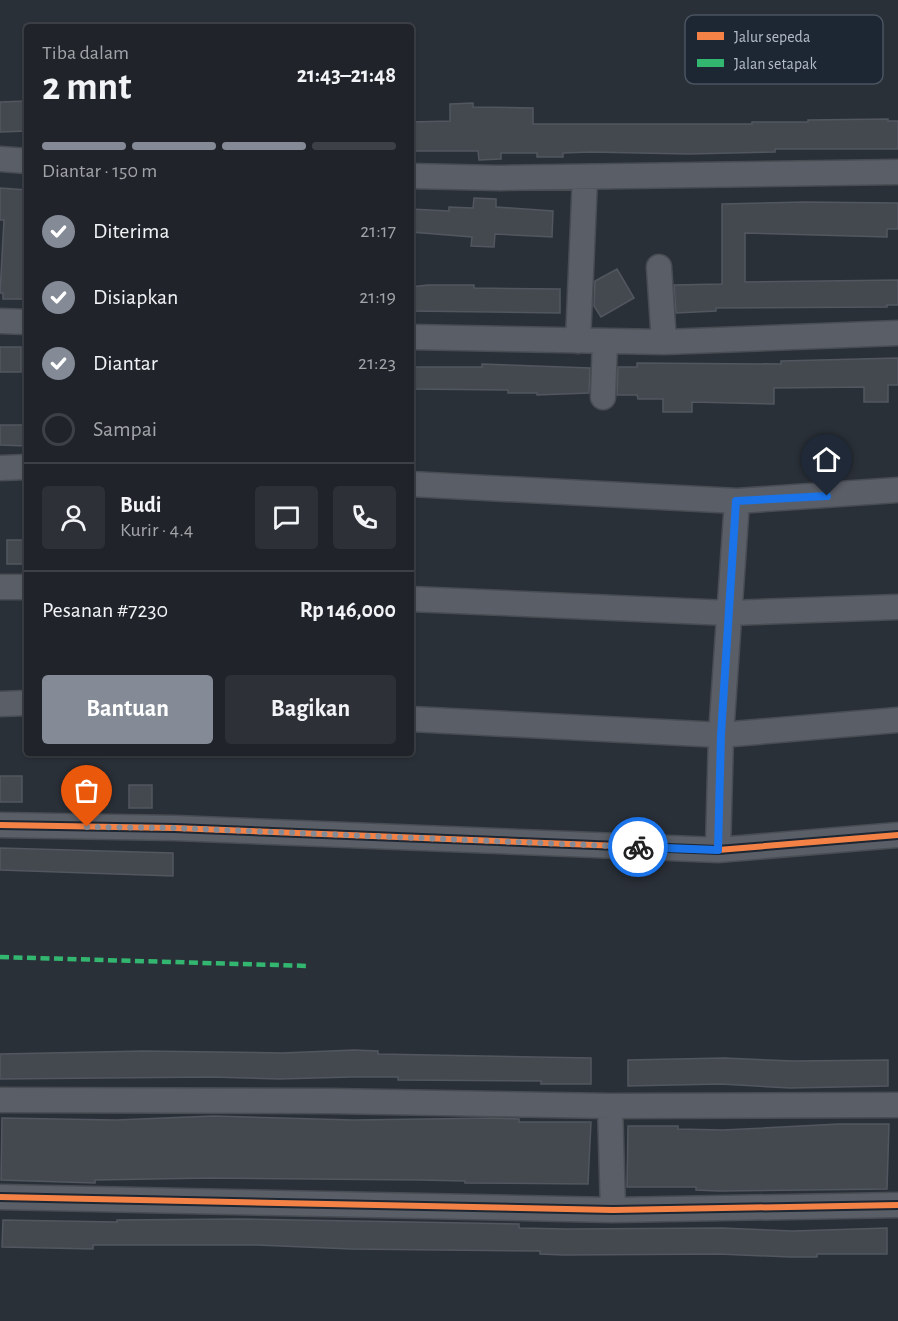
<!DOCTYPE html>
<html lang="id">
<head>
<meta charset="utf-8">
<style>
	:root { --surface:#20242a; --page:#2d3036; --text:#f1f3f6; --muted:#a2a4a8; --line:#3d4147; --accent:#848b96 }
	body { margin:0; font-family:"Alegreya Sans",sans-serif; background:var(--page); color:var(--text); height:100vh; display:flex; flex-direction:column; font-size:22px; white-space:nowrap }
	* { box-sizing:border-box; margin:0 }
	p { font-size:20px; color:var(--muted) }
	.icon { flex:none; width:33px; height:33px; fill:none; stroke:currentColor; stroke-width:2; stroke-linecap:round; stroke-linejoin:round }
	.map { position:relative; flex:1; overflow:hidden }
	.drawer { position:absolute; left:24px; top:24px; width:390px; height:732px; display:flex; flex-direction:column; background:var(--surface); border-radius:6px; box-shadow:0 2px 4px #0004,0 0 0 2px var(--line) }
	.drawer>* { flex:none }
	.pin { position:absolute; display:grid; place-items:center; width:51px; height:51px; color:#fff; margin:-62px -26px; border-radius:50% 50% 50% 0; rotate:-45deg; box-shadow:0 0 6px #0007 }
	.pin .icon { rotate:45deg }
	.courier { position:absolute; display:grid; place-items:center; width:60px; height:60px; margin:-30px; border:4px solid #1a73e8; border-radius:50%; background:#fff; color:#222; box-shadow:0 2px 8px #0007 }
	.head em { font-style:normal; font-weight:700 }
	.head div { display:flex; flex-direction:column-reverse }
	.head { display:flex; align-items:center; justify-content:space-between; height:102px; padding:0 18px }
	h1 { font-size:39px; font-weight:700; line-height:45px }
	.bar { display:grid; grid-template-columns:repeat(4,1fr); gap:9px 6px; align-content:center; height:72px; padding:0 18px }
	.bar i { height:8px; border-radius:4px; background:var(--line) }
	.bar .current { background:var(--accent) }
	.bar p { grid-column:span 4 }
	.line { display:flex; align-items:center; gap:15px; padding:0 18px; border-top:2px solid var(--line) }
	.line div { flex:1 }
	.round { display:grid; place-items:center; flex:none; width:63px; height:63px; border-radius:6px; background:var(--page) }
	ol { padding:0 18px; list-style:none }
	li { display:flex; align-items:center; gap:18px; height:66px }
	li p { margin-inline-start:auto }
	li .icon { padding:6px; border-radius:50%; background:var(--accent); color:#fff; stroke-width:4 }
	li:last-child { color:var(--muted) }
	li i { width:33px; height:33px; border:3px solid var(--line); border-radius:50% }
	.cta { display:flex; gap:12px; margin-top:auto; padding:12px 18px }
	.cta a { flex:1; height:69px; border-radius:6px; background:var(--accent); color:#fff; font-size:24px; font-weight:700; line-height:69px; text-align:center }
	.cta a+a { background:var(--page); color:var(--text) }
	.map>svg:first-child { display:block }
</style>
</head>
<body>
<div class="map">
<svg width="898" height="1321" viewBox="0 0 898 1321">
	<rect width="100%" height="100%" fill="#2a3038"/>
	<path fill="#444950" stroke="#52575f" stroke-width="1.5" d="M27,101V131L0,132V102Z
		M473,103V107L533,108V124H752V122H808V120L888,119V121H898V149H775V152L689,154L590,152L563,153V157H537V153H501V159L479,160L478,151H411V122L450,121V104Z
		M0,188L27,190L26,299H3V293H0L4,220H0Z
		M474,198L496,199V207L553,211L552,237L495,234L494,247L471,246L472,237L411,232V209L449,211V207L473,208Z
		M805,202L898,203V229H887V237L745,233V282L898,280V305H887V307L716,308V311L676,313L674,285L722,284V204Z
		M617,269L634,298L601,317L594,306L595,281Z
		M428,285H474V288L560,289V313L411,311V287Z
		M0,347H21V372H0Z
		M898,358V385H888V402H864V387L774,388V404L692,402V412H663V399H638L637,395H617L618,367H637V363L781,364V361Z
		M482,364L590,368L589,393L537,395V393H508V390L411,389V367H482Z
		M0,425H27V446L0,445Z
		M7,540H27V564H7Z
		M0,776H22V802H0Z
		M129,785H152V808H129Z
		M0,848L173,853V876L0,870Z
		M354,1050L378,1051V1054L591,1058V1084H541V1081L398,1080V1077H351L279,1079L211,1077L0,1079V1054L144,1051L282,1053Z
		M724,1058L793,1061L888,1060V1086L790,1088L721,1084L628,1086V1060Z
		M213,1116L353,1120L495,1118L519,1119V1122H591L588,1184L465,1183V1181L420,1180L210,1178L95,1180V1183L1,1180L2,1118L116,1120Z
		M839,1124H889L887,1189L719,1191L696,1190V1187H627L628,1126H678V1129L723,1130Z
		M237,1219L519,1224V1228L567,1229L722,1228L793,1231L887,1228V1254H817V1257H790L719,1254L564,1255L540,1254V1251L351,1249L257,1245H93V1249L2,1247L3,1220L117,1222V1220Z"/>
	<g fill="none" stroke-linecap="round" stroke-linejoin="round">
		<defs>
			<path id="street" d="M0,159L27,161
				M411,176L499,178L898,172
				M659,267L664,342
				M0,321L27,322
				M411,337L664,342L898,333
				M578,341L585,177
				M603,397L605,341
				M0,468L27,467
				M411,484L737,501L898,490
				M0,587H27
				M411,599L729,613L898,607
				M0,704L27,703
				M411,719L721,735L898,720
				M0,825L175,828L718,850L898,835
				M718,850L721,735L737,501
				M0,1100L331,1101L610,1106L898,1105
				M610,1106L613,1210
				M0,1197L613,1210L898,1205"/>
		</defs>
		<use href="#street" stroke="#484c53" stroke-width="27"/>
		<use href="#street" stroke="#5a5e66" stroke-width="24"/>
		<path stroke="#33b770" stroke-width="4.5" stroke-dasharray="9 4.5" stroke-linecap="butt" d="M0,957L310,966"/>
		<defs>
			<path id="cycleway" d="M0,825L175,828L718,850L898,835
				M0,1197L613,1210L898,1205"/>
		</defs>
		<use href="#cycleway" stroke="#1d2633" stroke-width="10"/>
		<use href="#cycleway" stroke="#f48246" stroke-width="6"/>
	</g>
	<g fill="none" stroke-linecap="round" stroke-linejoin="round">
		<path stroke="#848b96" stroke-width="6" stroke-dasharray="0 10.8" d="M87,827L175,828L638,847"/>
		<path stroke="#1a73e8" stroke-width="8" d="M638,847L718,850L721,735L736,501L827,496"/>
	</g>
	<rect x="685" y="15" width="198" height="69" rx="9" fill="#1d2633" stroke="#4a5360" stroke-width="1.5"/>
	<rect x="697" y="32" width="27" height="8" fill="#f48246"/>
	<rect x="697" y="59" width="27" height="8" fill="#33b770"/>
	<g font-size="16" fill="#b4bcc9">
		<text x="734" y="42">Jalur sepeda</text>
		<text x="734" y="69">Jalan setapak</text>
	</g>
</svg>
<div class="pin" style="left:87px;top:827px;background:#ea580c"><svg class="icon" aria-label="bag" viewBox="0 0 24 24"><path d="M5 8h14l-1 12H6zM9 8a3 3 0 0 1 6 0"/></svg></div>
<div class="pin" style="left:827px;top:496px;background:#1f2937"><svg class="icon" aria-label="home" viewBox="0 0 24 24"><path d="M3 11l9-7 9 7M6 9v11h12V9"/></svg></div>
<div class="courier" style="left:638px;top:847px"><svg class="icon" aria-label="bike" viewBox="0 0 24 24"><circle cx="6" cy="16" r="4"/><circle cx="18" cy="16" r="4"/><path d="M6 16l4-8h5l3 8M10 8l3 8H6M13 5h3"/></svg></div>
<section class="drawer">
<div class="head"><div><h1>2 mnt</h1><p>Tiba dalam</p></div><em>21:43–21:48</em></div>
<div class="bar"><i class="current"></i><i class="current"></i><i class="current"></i><i></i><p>Diantar · 150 m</p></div>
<ol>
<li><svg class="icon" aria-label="check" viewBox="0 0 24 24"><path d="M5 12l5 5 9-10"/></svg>Diterima<p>21:17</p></li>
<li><svg class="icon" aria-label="check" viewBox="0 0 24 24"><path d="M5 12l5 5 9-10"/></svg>Disiapkan<p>21:19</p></li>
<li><svg class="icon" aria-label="check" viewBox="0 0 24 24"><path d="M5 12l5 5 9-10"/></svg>Diantar<p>21:23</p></li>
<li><i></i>Sampai</li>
</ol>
<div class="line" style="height:108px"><a class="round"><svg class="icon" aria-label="person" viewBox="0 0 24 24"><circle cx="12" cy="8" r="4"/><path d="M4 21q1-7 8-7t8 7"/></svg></a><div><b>Budi</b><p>Kurir · 4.4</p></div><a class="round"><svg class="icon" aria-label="chat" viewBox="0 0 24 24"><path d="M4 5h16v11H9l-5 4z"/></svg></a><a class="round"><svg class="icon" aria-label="phone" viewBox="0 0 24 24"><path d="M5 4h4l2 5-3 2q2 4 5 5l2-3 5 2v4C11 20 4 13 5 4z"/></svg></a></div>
<div class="line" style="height:78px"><div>Pesanan #7230</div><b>Rp 146,000</b></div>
<div class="cta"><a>Bantuan</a><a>Bagikan</a></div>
</section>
</div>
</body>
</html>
